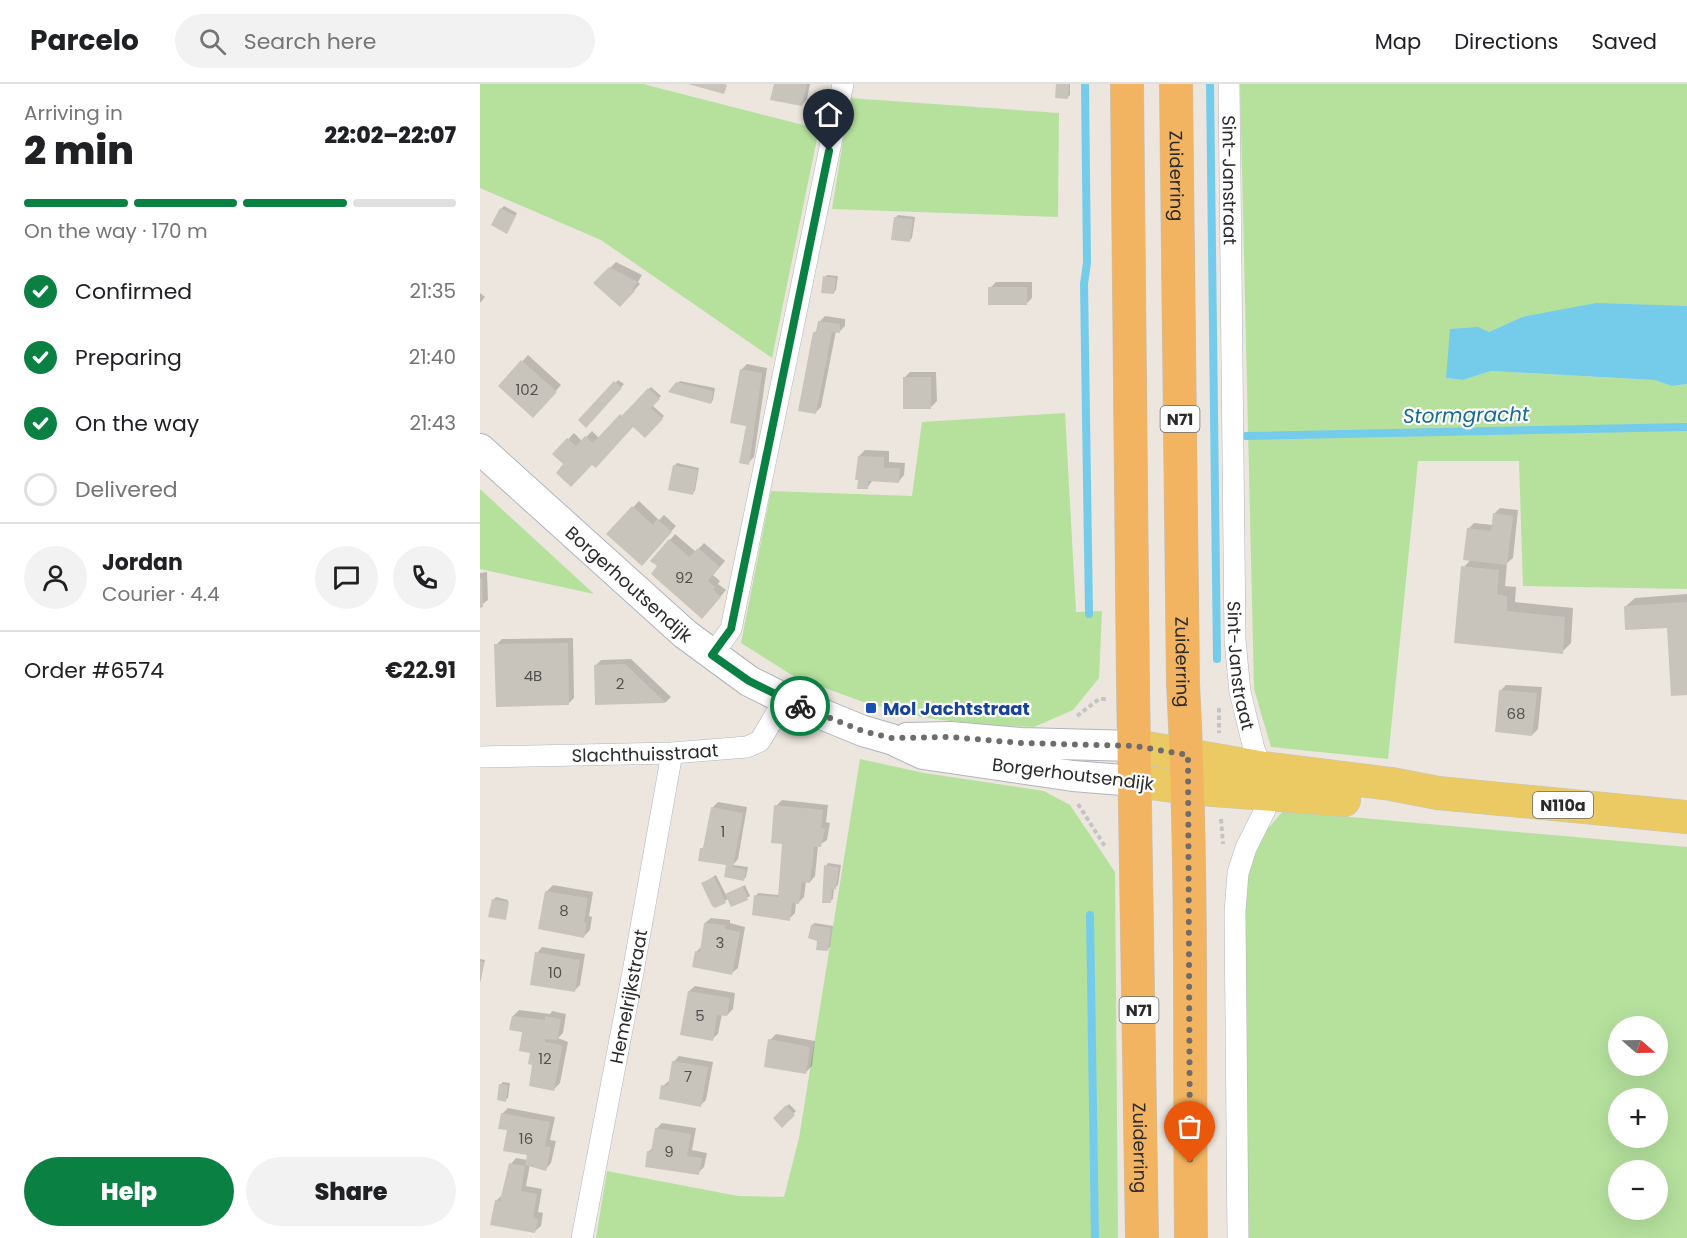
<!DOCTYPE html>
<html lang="en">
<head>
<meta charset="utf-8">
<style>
	:root { --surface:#fff; --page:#f2f2f2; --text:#202124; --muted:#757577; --line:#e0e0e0; --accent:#0b8043 }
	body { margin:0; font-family:Poppins,sans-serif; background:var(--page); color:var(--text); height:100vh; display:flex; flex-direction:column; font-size:22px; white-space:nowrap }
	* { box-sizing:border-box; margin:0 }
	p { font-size:20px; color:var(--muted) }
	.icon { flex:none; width:33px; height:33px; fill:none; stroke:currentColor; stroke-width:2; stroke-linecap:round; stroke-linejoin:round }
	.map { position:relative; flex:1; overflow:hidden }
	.panel { display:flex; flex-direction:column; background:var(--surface); width:480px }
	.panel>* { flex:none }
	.needle { width:39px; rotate:110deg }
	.tools { position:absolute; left:1128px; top:932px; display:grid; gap:12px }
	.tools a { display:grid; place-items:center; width:60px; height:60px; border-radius:50%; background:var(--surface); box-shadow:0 6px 24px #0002; font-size:30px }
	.pin { position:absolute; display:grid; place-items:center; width:51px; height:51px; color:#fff; margin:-62px -26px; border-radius:50% 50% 50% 0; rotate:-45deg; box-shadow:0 0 6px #0007 }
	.pin .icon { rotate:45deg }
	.courier { position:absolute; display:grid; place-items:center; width:60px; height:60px; margin:-30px; border:4px solid #0b8043; border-radius:50%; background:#fff; color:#222; box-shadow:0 2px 8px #0007 }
	.summary em { font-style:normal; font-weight:800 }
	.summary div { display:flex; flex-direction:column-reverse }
	.summary { display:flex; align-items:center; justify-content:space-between; height:102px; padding:0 24px }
	h1 { font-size:39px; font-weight:800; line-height:45px }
	.bar { display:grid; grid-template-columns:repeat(4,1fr); gap:9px 6px; align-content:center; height:72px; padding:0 24px }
	.bar i { height:8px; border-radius:4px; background:var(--line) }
	.bar .on { background:var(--accent) }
	.bar p { grid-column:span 4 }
	.line { display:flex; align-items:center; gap:15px; padding:0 24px; border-top:2px solid var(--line) }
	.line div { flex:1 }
	.round { display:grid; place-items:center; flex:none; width:63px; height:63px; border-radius:32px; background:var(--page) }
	ol { padding:0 24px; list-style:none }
	li { display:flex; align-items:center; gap:18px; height:66px }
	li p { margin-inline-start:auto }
	li .icon { padding:6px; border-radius:50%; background:var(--accent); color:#fff; stroke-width:4 }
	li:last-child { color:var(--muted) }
	li i { width:33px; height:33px; border:3px solid var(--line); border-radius:50% }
	.button { display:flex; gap:12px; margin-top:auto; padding:12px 24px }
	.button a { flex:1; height:69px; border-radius:36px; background:var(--accent); color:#fff; font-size:24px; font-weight:800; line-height:69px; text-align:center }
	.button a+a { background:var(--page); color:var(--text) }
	header { display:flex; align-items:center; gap:36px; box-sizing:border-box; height:84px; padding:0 30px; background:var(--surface); border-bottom:2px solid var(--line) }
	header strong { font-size:28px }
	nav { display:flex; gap:33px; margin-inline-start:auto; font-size:21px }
	.search { width:420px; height:54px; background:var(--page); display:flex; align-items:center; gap:15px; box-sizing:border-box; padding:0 21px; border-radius:33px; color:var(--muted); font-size:22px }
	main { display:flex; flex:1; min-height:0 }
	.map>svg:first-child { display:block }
</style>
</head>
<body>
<header>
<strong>Parcelo</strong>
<div class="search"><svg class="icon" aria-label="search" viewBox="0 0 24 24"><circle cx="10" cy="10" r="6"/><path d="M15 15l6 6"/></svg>Search here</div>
<nav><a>Map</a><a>Directions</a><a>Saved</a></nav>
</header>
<main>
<section class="panel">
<div class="summary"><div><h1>2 min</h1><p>Arriving in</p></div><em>22:02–22:07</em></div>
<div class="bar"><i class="on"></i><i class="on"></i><i class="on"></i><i></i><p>On the way · 170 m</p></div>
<ol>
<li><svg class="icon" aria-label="check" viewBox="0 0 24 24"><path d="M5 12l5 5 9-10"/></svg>Confirmed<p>21:35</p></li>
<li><svg class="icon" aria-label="check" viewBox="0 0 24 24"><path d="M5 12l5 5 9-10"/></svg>Preparing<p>21:40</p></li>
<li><svg class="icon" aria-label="check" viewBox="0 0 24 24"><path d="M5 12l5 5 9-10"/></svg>On the way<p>21:43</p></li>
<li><i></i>Delivered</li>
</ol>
<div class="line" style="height:108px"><a class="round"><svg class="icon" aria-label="person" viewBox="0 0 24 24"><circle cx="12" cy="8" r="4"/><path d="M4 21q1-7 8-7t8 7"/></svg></a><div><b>Jordan</b><p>Courier · 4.4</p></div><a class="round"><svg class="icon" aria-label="chat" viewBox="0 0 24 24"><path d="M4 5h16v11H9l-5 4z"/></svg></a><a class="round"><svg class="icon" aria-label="phone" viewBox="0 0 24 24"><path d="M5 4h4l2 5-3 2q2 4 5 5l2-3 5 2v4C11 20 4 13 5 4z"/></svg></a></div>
<div class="line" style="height:78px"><div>Order #6574</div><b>€22.91</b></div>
<div class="button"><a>Help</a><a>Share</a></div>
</section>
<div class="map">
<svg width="1207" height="1154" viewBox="0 0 1207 1154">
	<rect width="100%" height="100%" fill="#ece6de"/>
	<path fill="#b5e19d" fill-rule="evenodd" d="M0,0H163L339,45L292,274L121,156L0,104Z
		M760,0H1207V222L1042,233L1009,248L966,294L983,296L1011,287L1174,296L1192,302L1207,300V505L1043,502L1039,377H938L908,675L791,663L774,605Z
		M370,14L579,29L578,133L352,125Z
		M585,329L596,528L622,527L619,594L593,626L554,643L499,641L441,633L386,619L315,593L261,559L291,407L432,412L442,338Z
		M0,405L114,510L0,485Z
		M380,675L444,689L564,707L590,721L635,788L638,1154H116L127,1087L258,1112L304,1113L319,1054Z
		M803,727L1207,763V1154H766L764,856L768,794L779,755ZM1138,942H1178V981H1138ZM1138,1014H1178V1053H1138ZM1138,1086H1178V1125H1138Z"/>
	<path fill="#75ccea" d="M1116,219L1207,222V300L1192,302L1174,296L1011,287L983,296L966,294L970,245L998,243L1009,248L1042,233Z"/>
	<path fill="#0003" d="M295,0H330L327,15L322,21Z
		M577,0H590V11L588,13Z
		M24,122L37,129L27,148L21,125Z
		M418,131L435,133L432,154L430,156L415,134Z
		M136,178L162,191L158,198L160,200L140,221L115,199Z
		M347,191L358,192L356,206L354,208L345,193Z
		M516,198H552V214L546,220L510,204Z
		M0,209L5,213L0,219Z
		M345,232L365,235V242L359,248L356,247L341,323L335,329L334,249L338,245L339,238Z
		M48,271L81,301L59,326L20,302Z
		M267,280L287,284L274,373L268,379V341L261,286Z
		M430,288H456L457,317L451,323L424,294Z
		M138,296L144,300L106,342L100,336Z
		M200,297L235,304L233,316L231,319L190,307Z
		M171,303L181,312L172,321L184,332L165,352L153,341L112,379L85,380L75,370L94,349L102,357L112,347L119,354Z
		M385,366L409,367V378L425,379L424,391L419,397L393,396L387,404L379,372Z
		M197,379L219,384L215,407L212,409L194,382Z
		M159,417L179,436L184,431L196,442L168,474L129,450Z
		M1020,424L1038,426L1033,474L1027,479L1025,502L1036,503L1035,518L1093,524L1091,559L1082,568L975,558L984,483L991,475L988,445L994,439L1013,441L1014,430Z
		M195,450L216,468L224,459L245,477L233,491L240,497L238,500L246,506L228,527L179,482L190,456Z
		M7,488L8,516L0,522V489Z
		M1207,510V609L1192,610L1188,542L1146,522L1155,514Z
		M93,554L94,614L88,620L16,561L22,555Z
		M151,575L191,613L186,618L116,619L115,582L121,576Z
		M1026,601L1062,603L1058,645L1052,651L1020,607Z
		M302,716L348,721L346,738L350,739L347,756L338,762L335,792L330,798L326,797L324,813L319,818H316L315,829L309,835L276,812L278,809L299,811L303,759L296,722Z
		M238,718L267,723L258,775L253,781L268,783L266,793L264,795L250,781L222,765L225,761L232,724Z
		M348,779L361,781L358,801L354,804L353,815L350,817L346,782Z
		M236,791L246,811L265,801L270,812L252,821L249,814L245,817L223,799Z
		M73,801L113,808L109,832L112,833L110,846L104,852L60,844L67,807Z
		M16,813L28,816L25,834L14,815Z
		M231,834L250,836V839L265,843L258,884L252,889L216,868L223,861L225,839Z
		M335,839L353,842L350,863L347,866L338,856L332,841Z
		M62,863L105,870L100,901L94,907L57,869Z
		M0,875L5,876L0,899Z
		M215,902L255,909L253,925L247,931L242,930L238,950L232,955L209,907Z
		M39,926L70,930L72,927L86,930L83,949L78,954L88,958L80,999L74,1005L54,980L52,967L43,947L33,932Z
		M296,950L335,957L332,982L326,988L290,956Z
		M199,972L233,978L226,1016L221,1021L183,1002L190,996L193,978Z
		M23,998L30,999L28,1014L25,1016L20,1001Z
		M309,1020L316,1027L302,1041L295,1034Z
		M28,1024L75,1033L70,1056L76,1057L71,1079L66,1085L50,1080L46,1102L62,1105L58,1128L63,1129L61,1142L55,1147L16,1117L22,1111L31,1080L36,1074L47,1076L49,1070L28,1045L22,1030Z
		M182,1039L216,1044L212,1066L227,1069L224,1083L218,1089L168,1068L173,1063L176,1045Z"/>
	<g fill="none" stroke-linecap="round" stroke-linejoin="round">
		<path stroke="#75ccea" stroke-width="8" d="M605,0L607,179L604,200L609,530
			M730,0L737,575
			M766,352L1207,343
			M610,831L615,1154"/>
	</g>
	<path fill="#c8c4bc" d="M208,0H244L247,1L244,10Z
		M294,0H327L322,22L290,16Z
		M576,0H589L588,15L575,14Z
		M20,124L36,132L27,150L11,141Z
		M414,133L433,135L430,158L411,156Z
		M129,183L158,198L153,204L155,207L140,223L113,199Z
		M343,192L356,194L354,210L341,209Z
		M508,203H547V221H508Z
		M338,237L360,240V249L352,248L336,330L318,327L333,248H336Z
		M41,276L77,308L53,334L18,302Z
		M260,285L282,289L269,381L259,379L266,342L250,339Z
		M423,293H451V325H423Z
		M134,297L142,304L106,344L98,336Z
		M196,298L233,307L231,320L188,308Z
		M168,304L180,315L171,324L183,335L165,354L153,343L116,384L112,381L91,403L76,389L83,380L72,370L87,354L96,362L105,352L113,359L140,330L142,332Z
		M378,372L404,373V384H420L419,399L388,397V405H377L378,396H375Z
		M193,381L218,386L213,411L188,406Z
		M152,422L173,441L177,435L192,448L162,482L126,450Z
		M1013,429L1033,432L1027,481L983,476L987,444L1011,447Z
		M189,455L209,473L218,464L240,483L228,497L235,503L233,506L241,513L222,535L171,490L177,482L170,477Z
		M981,482L1019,486L1017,510L1027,512V527L1085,533L1083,570L974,559Z
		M0,494H2L3,523L0,524Z
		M1207,518V611L1191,612L1187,544L1145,546L1144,522Z
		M88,559L89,621L16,623L14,560Z
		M145,580L185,618V619L115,621L114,581Z
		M1019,606L1057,609L1052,652L1015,648Z
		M294,721L343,726L341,744L345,745L341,763H334L330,799L322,798L319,820L312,819L310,837L272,831L274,811L298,813L302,760L291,759Z
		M231,723L263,729L253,783L266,786L264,797L244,793L246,781L218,777L220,764H223Z
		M344,781L359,783L356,805L352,806L351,819H342Z
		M234,793L246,819L235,824L232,822L221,799Z
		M263,802L268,816L251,823L245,810Z
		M65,807L108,814L104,838L107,839L104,854L58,845Z
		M12,815L29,818L26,836L8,833Z
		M224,839L245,841V845L260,848L252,891L212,883L215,867L220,868Z
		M331,841L351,844L348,867L336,866L337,857L328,854Z
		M55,868L100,876L95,908L50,901Z
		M0,877L4,878L1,894L0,893Z
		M208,907L250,914L247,932L237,931L233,957L200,951Z
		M32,932L65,936V932L81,935L77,956L65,955V958L81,961L82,964L74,1007L49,1002L52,981L48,980L50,969L39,967L42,948L29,946Z
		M288,955L330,963L326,990L284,983Z
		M192,977L228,983L221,1023L179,1015L181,1001L188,1002Z
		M19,1000L28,1001L26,1018L17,1016Z
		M306,1021L315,1031L302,1044L293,1034Z
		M21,1029L70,1038L65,1062L71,1063L66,1087L45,1081L47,1071L23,1067L27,1046L18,1045Z
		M175,1044L211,1050L207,1072L222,1074L219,1091L165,1083L167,1067L171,1068Z
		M29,1079L45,1082L41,1107L57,1110L53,1134L58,1135L55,1149L10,1141L15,1116L20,1117Z"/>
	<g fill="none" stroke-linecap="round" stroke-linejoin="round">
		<defs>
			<g id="minor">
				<path id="s1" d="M749,0L755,556L760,608L774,665L782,684L787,709L785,726L766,764L758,789L755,828L758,1154"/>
				<path d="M232,571L251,545L363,0"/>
				<path id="s2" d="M0,673L192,669L267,663L280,657L305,615"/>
				<path id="s3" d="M102,1154L153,888L192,669"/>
			</g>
			<g id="secondary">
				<path id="s4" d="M0,365L205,550L269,597L305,615L383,647L411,655L443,670L593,692L655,697"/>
				<path d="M427,654L471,653L541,659L655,662"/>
			</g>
			<path id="primary" d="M655,662L782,684L911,700L958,709L1207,733
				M655,697L708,704L864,716"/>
			<g id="trunk">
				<path id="s5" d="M647,0L653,601L662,1154"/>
				<path id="s6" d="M696,0L703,600C713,784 709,969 711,1154"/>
			</g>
		</defs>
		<use href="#minor" stroke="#b1b4be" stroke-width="22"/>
		<use href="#secondary" stroke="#b1b4be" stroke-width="32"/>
		<use href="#primary" stroke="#c4c4c4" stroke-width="34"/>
		<use href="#trunk" stroke="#c4c4c4" stroke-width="34"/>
		<path stroke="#c4c4c4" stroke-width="4" stroke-dasharray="4.5 3" stroke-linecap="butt" d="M739,624V649
			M597,632L619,615H626
			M598,720L626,764
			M741,735L743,760"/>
		<use href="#minor" stroke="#fff" stroke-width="21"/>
		<use href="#secondary" stroke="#fff" stroke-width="30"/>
		<use href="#primary" stroke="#ebca64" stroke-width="33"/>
		<use href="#trunk" stroke="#f2b461" stroke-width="33"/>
	</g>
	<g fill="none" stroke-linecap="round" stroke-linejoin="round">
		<path stroke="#6f6c6a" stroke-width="6" stroke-dasharray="0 10.8" d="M320,622L383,647L411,654L471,653L541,659L655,662L708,671L710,1079"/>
		<path stroke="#0b8043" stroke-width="8" d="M320,622L269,597L232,571L251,545L349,67"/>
	</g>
	<rect fill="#1a4fb4" stroke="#fff" stroke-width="2" x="385" y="618" width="12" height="12" rx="3"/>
	<g text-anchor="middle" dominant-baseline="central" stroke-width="4.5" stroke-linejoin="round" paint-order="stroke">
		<g font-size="15" fill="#52514f">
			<text x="47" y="305">102</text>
			<text x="204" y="493">92</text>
			<text x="53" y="591">4B</text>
			<text x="140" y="599">2</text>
			<text x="1036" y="629">68</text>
			<text x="243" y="747">1</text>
			<text x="84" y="826">8</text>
			<text x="240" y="858">3</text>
			<text x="75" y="888">10</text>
			<text x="220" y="931">5</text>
			<text x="65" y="974">12</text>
			<text x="208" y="992">7</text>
			<text x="46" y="1054">16</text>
			<text x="189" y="1067">9</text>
		</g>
		<g fill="#fff" stroke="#6b6b6b" stroke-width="1.5">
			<rect x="680.5" y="322" width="39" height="26" rx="4.5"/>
			<rect x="1053" y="708" width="60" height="26" rx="4.5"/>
			<rect x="639.5" y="913" width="39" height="26" rx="4.5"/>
		</g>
		<g font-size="16" font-weight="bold" fill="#2b2b2b">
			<text x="700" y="335">N71</text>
			<text x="1083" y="721">N110a</text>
			<text x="659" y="926">N71</text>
		</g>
		<g font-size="18" fill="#2b2b2b" stroke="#fff">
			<text stroke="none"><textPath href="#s6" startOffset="92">Zuiderring</textPath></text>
			<text stroke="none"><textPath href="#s1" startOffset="96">Sint-Janstraat</textPath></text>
			<text stroke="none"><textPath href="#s4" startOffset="201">Borgerhoutsendijk</textPath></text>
			<text stroke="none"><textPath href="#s6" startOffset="578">Zuiderring</textPath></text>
			<text stroke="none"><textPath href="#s1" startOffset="582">Sint-Janstraat</textPath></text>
			<text stroke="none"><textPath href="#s2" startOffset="165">Slachthuisstraat</textPath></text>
			<text transform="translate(593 690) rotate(7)">Borgerhoutsendijk</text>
			<text stroke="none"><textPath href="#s3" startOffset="246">Hemelrijkstraat</textPath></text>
			<text stroke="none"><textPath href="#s5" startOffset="1064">Zuiderring</textPath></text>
		</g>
		<g font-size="18" font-weight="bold" fill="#164399" stroke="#fff" text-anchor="start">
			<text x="403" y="624">Mol Jachtstraat</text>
		</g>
		<g font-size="20" font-style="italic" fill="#136b97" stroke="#fff">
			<text transform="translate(986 331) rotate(-1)">Stormgracht</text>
		</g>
	</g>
</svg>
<div class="tools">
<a><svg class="needle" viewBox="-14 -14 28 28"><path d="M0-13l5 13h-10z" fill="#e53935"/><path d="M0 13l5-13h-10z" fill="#757577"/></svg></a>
<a>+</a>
<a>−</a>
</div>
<div class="pin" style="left:710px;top:1079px;background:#ea580c"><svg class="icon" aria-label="bag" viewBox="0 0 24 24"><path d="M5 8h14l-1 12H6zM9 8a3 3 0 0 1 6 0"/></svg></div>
<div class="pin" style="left:349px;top:67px;background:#1f2937"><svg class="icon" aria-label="home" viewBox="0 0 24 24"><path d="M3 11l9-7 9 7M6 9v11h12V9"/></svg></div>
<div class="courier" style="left:320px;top:622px"><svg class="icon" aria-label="bike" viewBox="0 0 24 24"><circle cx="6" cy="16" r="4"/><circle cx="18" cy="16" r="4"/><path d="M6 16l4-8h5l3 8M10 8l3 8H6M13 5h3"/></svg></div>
</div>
</main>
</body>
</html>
